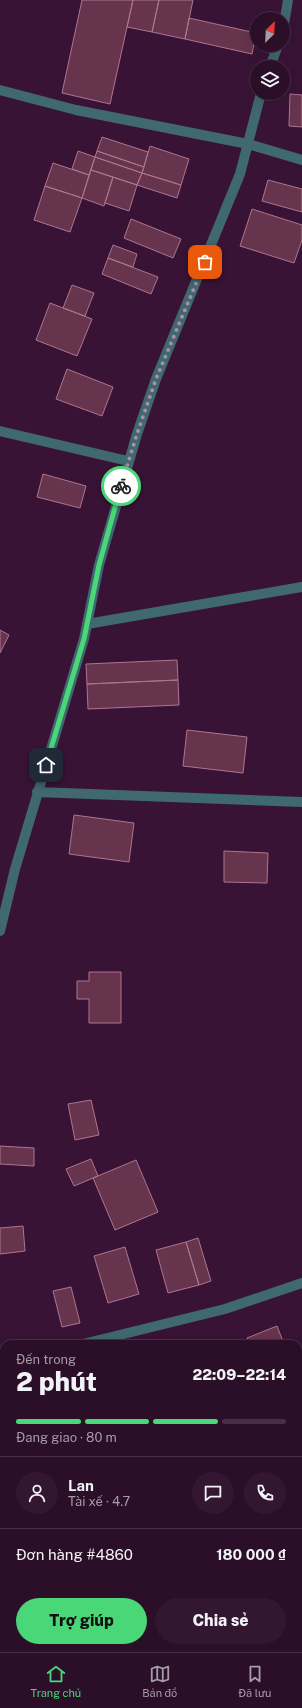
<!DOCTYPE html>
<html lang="vi">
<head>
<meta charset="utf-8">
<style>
	:root { --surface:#2b0e28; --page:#331730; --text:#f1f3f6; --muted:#a69ca8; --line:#472e45; --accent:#49d778 }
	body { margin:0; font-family:"Public Sans",sans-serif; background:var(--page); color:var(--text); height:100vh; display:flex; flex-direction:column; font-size:15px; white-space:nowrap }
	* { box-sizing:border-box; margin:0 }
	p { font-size:13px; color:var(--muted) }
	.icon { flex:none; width:22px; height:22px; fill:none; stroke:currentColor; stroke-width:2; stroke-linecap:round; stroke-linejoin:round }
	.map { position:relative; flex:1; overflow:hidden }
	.drawer { position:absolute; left:0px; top:1340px; width:302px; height:312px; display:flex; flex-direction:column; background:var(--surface); border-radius:12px 12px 0 0; box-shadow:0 4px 16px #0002,0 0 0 1px var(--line) }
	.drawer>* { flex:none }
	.needle { width:26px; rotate:24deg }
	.controls { position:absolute; left:250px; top:12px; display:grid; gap:8px }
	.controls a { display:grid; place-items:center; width:40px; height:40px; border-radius:50%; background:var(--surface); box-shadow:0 4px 16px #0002,0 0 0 1px var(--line); font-size:20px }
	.pin { position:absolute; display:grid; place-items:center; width:34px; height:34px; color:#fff; margin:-17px; border-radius:8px; box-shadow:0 2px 6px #0006 }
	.courier { position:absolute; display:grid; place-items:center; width:40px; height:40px; margin:-20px; border:3px solid #49d778; border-radius:50%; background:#fff; color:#222; box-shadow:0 1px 5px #0007 }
	.headline em { font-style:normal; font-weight:800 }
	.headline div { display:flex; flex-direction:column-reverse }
	.headline { display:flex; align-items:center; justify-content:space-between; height:68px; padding:0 16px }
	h1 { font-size:26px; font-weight:800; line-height:30px }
	.bar { display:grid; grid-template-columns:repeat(4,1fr); gap:6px 4px; align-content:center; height:48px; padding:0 16px }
	.bar i { height:5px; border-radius:3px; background:var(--line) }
	.bar .selected { background:var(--accent) }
	.bar p { grid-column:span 4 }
	.line { display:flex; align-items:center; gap:10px; padding:0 16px; border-top:1px solid var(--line) }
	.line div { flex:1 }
	.round { display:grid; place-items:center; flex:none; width:42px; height:42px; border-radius:21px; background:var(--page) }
	.primary-button { display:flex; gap:8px; margin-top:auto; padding:8px 16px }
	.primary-button a { flex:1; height:46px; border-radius:24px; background:var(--accent); color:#111; font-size:16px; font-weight:800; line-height:46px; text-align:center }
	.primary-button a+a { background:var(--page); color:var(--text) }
	.tab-bar { display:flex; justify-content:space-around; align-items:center; height:56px; border-top:1px solid var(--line); background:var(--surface); font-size:11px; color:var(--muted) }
	.tab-bar a { display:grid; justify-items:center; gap:2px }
	.tab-bar .selected { color:var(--accent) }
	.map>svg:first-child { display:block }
</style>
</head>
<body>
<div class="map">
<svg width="302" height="1652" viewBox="0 0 302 1652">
	<rect width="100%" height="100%" fill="#391336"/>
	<path fill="#67344d" stroke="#ae758f" d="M82,0H133L110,104L62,93Z
		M133,0H159L152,32L127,27Z
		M159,0H193L185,39L152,32Z
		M189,18L256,33L252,54L185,39Z
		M290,94L302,95V127L289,126Z
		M102,137L148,152L144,167L97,151Z
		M150,146L189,159L181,185L142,173Z
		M78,151L95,157L89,175L72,169Z
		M97,151L144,167L142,173L95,157Z
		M95,157L142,173L137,185L91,170Z
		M53,163L89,175L82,198L45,186Z
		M91,170L113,177L104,206L82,198Z
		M142,173L181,185L177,198L137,185Z
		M113,177L137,185L129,211L105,203Z
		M268,180L302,189V212L262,201Z
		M45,186L82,198L70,232L34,220Z
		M252,209L302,225V240L294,263L240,246Z
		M131,219L181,239L173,258L124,238Z
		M113,245L137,254L133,267L108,258Z
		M108,258L158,277L151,294L102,274Z
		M72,285L94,293L85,316L63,308Z
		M50,303L92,319L77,356L36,340Z
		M67,369L113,387L102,416L56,399Z
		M43,474L86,486L80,508L37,497Z
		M0,630L9,635L0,653Z
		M177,660L178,680L87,684L86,664Z
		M178,680L179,705L88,709L87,684Z
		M187,730L247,737L243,773L183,766Z
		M74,815L134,823L129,862L69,854Z
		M224,851L268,853L267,883L224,882Z
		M89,972H121V1023H89V999H77V981H89Z
		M91,1100L99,1135L75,1140L68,1104Z
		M0,1146L34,1148V1166L0,1164Z
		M91,1159L98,1176L74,1186L66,1169Z
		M136,1160L158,1212L115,1230L93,1178Z
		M23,1226L25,1251L0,1254V1228Z
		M198,1238L211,1281L199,1285L186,1242Z
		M186,1242L199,1285L168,1293L156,1250Z
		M125,1247L139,1294L108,1303L94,1256Z
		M71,1287L80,1323L62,1327L53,1291Z
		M277,1326L284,1344H250L247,1338Z
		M4,1377V1409L0,1391V1378Z
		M298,1377L301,1385L298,1387Z
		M0,1391L4,1409V1443L0,1444Z
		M4,1532V1563H0V1533Z"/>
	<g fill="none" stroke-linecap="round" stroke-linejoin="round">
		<path stroke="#40686f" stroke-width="10" d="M283,30L288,0
			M270,67L278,45
			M0,90L76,110L248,144L302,160
			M0,431L128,461
			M87,624L302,587
			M37,792L302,802
			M0,931L15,869L84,639L99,565L137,434L156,379L240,174L261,93
			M83,1344L225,1309L302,1283
			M0,1365L4,1364"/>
	</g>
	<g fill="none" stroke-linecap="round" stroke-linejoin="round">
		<path stroke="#ab8da7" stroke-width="4" stroke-dasharray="0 7.2" d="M121,486L137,434L156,379L205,262"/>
		<path stroke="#49d778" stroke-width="5" d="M46,765L84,639L99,565L121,486"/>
	</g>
</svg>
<div class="controls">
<a><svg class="needle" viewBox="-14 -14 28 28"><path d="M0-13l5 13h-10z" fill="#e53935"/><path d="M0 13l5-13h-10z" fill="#a69ca8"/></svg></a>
<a><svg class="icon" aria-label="layers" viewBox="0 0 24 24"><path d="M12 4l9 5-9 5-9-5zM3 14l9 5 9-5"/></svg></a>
</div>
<div class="pin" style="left:205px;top:262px;background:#ea580c"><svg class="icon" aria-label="bag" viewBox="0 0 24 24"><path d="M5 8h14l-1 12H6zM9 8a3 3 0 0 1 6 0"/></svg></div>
<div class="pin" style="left:46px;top:765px;background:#1f2937"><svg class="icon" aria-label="home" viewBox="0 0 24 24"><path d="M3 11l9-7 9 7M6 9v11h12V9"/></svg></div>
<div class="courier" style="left:121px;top:486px"><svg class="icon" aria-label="bike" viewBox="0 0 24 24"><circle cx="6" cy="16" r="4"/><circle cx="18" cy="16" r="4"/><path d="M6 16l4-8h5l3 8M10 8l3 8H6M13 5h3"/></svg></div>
<section class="drawer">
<div class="headline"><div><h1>2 phút</h1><p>Đến trong</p></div><em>22:09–22:14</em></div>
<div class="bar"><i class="selected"></i><i class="selected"></i><i class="selected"></i><i></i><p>Đang giao · 80 m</p></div>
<div class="line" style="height:72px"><a class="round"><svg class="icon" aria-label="person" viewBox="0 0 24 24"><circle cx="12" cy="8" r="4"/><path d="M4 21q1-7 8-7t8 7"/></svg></a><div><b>Lan</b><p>Tài xế · 4.7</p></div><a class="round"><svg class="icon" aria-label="chat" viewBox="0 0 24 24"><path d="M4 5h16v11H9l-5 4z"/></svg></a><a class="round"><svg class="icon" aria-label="phone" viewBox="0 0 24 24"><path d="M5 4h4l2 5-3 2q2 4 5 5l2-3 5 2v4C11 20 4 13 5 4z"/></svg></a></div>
<div class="line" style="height:52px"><div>Đơn hàng #4860</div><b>180 000 ₫</b></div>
<div class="primary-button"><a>Trợ giúp</a><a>Chia sẻ</a></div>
</section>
</div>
<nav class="tab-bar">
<a class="selected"><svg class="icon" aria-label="home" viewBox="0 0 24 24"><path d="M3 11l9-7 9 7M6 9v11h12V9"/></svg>Trang chủ</a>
<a><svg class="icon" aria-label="map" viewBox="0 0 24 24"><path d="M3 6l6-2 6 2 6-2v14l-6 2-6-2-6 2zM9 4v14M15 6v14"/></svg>Bản đồ</a>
<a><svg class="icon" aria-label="saved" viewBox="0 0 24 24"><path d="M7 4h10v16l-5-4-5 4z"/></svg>Đã lưu</a>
</nav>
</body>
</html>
